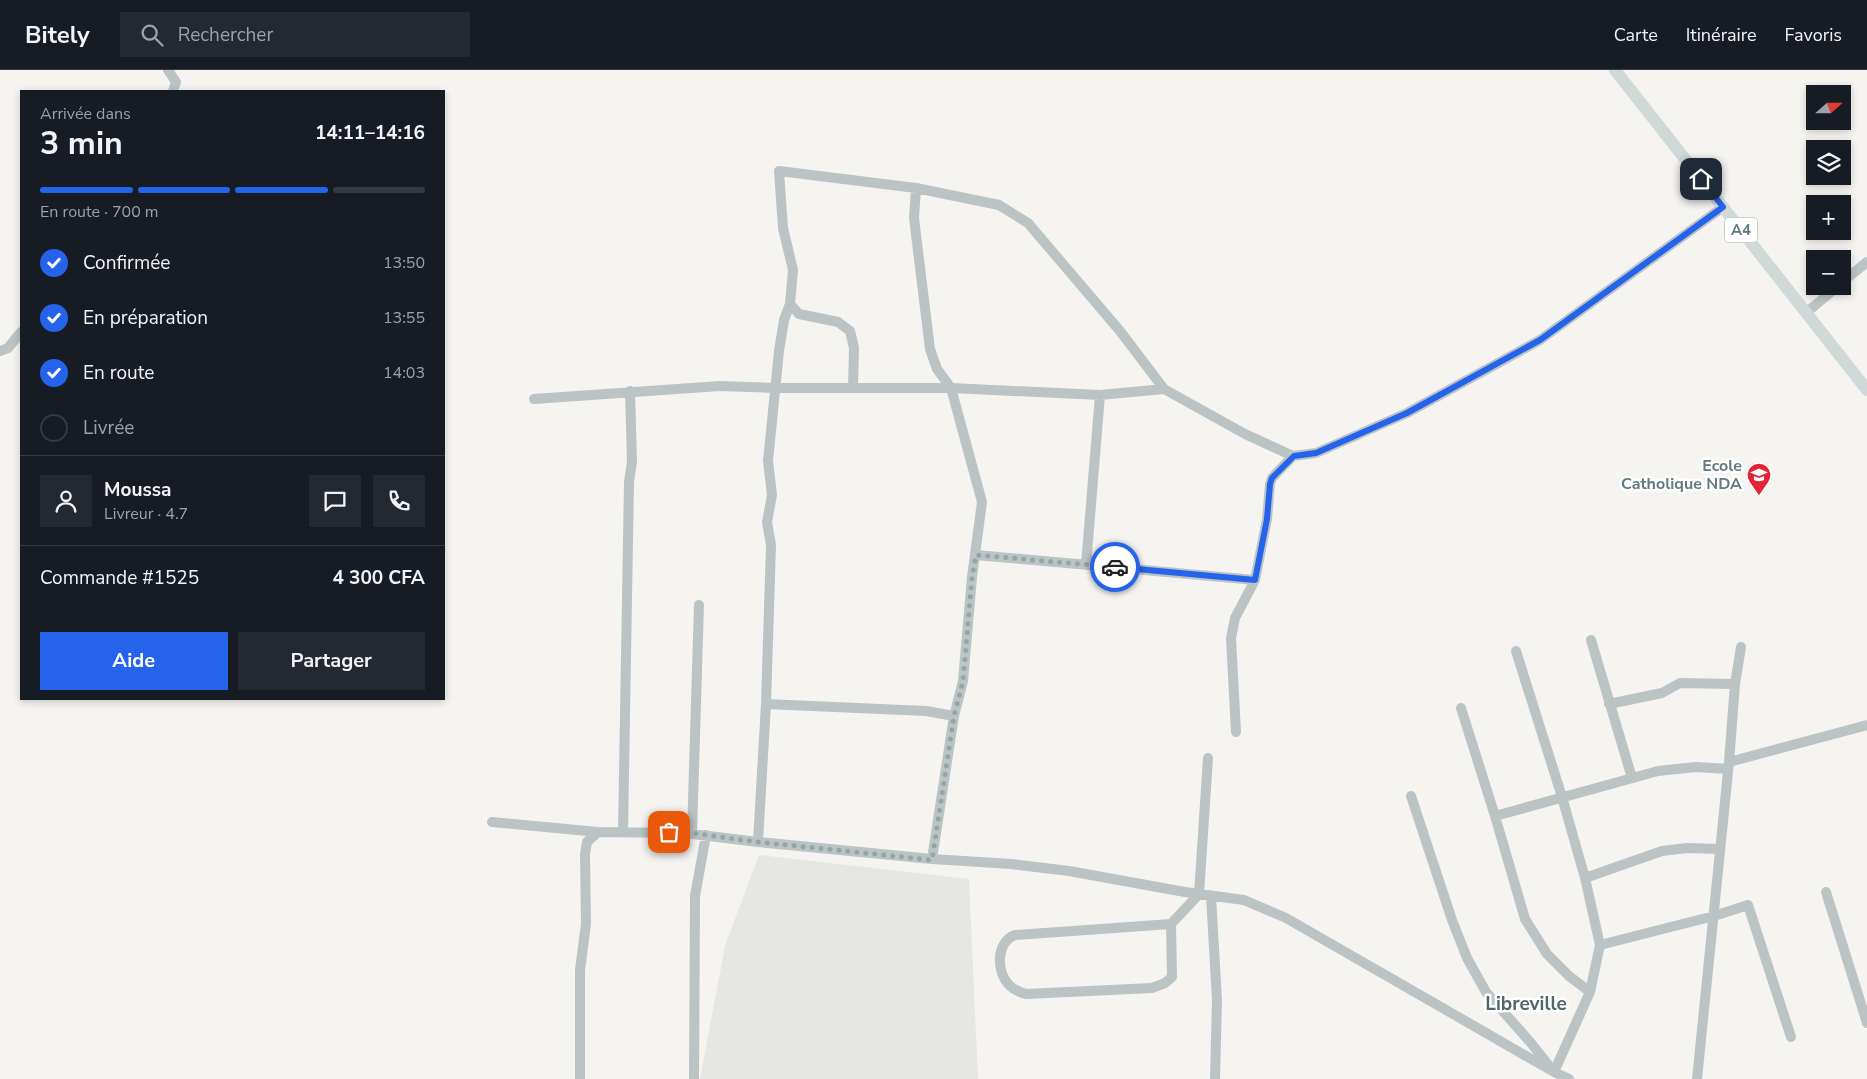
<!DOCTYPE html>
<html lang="fr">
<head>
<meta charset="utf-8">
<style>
	:root { --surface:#171b24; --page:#242831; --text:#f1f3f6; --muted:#9ea1a6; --line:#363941; --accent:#2563eb }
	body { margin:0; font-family:"Nunito Sans",sans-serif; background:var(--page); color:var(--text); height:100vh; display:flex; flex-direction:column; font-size:19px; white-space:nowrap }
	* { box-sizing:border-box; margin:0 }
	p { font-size:16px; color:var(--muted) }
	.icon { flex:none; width:28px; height:28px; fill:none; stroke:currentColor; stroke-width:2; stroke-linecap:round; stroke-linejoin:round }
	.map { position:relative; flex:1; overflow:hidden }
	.side { position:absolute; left:20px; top:20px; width:425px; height:610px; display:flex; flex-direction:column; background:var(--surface); border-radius:0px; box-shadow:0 2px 8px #0003 }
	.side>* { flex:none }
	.needle { width:32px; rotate:69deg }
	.buttons { position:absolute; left:1806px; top:15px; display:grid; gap:10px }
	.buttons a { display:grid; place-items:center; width:45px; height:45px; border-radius:0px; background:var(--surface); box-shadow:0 2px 8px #0003; font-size:25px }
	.pin { position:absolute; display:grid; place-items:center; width:42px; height:42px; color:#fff; margin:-21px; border-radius:10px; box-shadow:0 2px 8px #0006 }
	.courier { position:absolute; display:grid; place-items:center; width:50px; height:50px; margin:-25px; border:4px solid #2563eb; border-radius:50%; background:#fff; color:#222; box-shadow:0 1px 6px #0007 }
	.headline em { font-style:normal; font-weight:700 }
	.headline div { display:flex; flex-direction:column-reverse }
	.headline { display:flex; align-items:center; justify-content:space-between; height:85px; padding:0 20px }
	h1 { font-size:32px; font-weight:700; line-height:38px }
	.bar { display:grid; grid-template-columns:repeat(4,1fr); gap:8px 5px; align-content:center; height:60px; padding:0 20px }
	.bar i { height:6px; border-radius:4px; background:var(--line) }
	.bar .on { background:var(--accent) }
	.bar p { grid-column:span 4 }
	.line { display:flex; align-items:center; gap:12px; padding:0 20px; border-top:1px solid var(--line) }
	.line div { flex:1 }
	.round { display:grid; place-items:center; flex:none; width:52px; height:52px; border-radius:0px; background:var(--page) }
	ol { padding:0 20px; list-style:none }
	li { display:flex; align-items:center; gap:15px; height:55px }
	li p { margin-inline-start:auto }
	li .icon { padding:5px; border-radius:50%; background:var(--accent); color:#fff; stroke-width:4 }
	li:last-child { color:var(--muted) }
	li i { width:28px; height:28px; border:2px solid var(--line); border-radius:50% }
	.primary-button { display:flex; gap:10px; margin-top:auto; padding:10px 20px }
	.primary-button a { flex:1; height:58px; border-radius:0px; background:var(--accent); color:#fff; font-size:20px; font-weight:700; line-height:58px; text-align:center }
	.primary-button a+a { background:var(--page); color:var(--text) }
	header { display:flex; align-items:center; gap:30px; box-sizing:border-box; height:70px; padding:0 25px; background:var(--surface); border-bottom:1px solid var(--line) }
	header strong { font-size:24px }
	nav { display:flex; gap:28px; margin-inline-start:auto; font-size:18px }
	.search { width:350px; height:45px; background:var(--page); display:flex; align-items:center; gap:12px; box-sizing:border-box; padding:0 18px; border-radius:0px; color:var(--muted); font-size:19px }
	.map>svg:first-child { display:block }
</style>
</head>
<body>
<header>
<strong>Bitely</strong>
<div class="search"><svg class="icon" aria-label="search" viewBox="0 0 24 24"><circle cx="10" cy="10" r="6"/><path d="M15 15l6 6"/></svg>Rechercher</div>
<nav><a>Carte</a><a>Itinéraire</a><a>Favoris</a></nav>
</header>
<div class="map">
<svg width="1867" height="1009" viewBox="0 0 1867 1009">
	<rect width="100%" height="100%" fill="#f5f4f1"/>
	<path fill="#e6e6e5" d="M759,785L969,809L978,1009H700L725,876Z"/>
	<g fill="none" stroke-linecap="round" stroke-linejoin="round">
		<path stroke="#bbc3c4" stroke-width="10" d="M168,0L176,12L173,21
			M916,118L914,148L930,279L937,299L951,318L982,432L972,507L963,611L954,646L932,789
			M1842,212L1867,192
			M790,234L799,244L838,252L850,261L854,278L853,318
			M1806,243L1838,216
			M0,281L8,278L21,262
			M534,329L720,316L775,318H951L1100,325L1164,319L1245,364L1293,386L1316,383L1407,343L1540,270L1723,137
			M976,485L1255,510
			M1086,495L1100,325
			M1591,570L1632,708
			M766,634L926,641L954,646
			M1609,634L1662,623L1680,613L1735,614
			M1461,638L1495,746L1525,849L1547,884L1569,906L1590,922
			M1236,662L1231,568L1235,548L1255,510L1267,449L1270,414L1272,408L1293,386
			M1729,692L1867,655
			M1411,726L1452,850L1467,888L1486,922L1531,973L1554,1002L1590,922L1600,875L1585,808L1562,727L1516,581
			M1495,746L1658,701L1696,697L1728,699
			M492,752L598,762L684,763L758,772L932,789L1011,794L1069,801L1185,822L1244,830L1286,848L1554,1002L1569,1009
			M623,762L629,412L632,392L630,321
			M692,764L699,535
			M758,772L766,634L771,475L767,452L772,425L768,391L779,281L784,250L790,234L793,200L783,158L779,101L916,118L999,135L1028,153L1120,261L1164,319
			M1585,808L1662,781L1687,778L1720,779
			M1826,822L1867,953
			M1211,826L1217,930L1215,1009
			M1171,854L1172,907L1165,913L1152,918L1026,924C1019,922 1014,920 1009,915C996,901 996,872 1015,865L1171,854L1199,824L1208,688
			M1600,875L1714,846L1748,835L1791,967
			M580,1009V900L586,854L585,784L587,772L598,762
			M694,1009L695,826L706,765
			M1697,1009L1729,692L1735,614L1741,577"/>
		<path stroke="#d0d8d8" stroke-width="12" d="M1615,0L1867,320"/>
	</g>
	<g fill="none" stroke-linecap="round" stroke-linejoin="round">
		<path stroke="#94a5a6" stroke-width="5" stroke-dasharray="0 9" d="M669,762H684L758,772L932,790L954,646L963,611L972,507L976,485L1115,497"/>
		<path stroke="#2563eb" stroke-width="6" d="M1115,497L1255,510L1267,449L1270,414L1272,408L1294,386L1316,383L1407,343L1540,270L1723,137L1701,109"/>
	</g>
	<defs>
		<symbol id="school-pin" viewBox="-11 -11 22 30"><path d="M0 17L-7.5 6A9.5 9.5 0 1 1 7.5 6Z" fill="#e42233" stroke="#fff"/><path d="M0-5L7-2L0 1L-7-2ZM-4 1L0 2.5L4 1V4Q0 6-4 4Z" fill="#fff"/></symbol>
	</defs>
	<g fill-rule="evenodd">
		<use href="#school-pin" x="1745" y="391" width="28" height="38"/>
	</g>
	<g text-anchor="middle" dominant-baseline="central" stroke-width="5" stroke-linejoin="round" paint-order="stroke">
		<rect fill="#fff" stroke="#90a2a4" stroke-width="1" x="1725" y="147.5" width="32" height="25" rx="4"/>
		<g font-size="15" font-weight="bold" fill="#607a7d">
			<text x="1741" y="160">A4</text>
		</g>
		<g font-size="16" font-weight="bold" fill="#607a7d" stroke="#fff" text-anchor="end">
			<text x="1742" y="396">Ecole<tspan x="1742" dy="18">Catholique NDA</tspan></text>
		</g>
		<g font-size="19" font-weight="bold" fill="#526568" stroke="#fff">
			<text x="1526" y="934">Libreville</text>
		</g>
	</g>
</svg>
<div class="buttons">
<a><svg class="needle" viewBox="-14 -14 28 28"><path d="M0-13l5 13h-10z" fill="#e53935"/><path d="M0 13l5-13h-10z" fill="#9ea1a6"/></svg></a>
<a><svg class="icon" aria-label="layers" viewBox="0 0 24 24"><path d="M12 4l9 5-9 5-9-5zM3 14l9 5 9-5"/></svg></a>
<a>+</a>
<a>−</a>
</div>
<div class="pin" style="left:669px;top:762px;background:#ea580c"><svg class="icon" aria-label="bag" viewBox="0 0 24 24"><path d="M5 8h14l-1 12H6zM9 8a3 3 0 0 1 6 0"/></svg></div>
<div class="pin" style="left:1701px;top:109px;background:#1f2937"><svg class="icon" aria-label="home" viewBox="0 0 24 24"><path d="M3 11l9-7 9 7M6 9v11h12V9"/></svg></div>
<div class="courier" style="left:1115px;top:497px"><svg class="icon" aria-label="car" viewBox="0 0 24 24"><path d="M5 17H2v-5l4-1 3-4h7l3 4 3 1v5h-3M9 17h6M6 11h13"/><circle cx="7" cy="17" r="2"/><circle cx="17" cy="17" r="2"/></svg></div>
<section class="side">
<div class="headline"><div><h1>3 min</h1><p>Arrivée dans</p></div><em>14:11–14:16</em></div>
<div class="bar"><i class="on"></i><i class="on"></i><i class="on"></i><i></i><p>En route · 700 m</p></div>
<ol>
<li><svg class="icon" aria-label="check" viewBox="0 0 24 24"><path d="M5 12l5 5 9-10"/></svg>Confirmée<p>13:50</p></li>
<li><svg class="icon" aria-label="check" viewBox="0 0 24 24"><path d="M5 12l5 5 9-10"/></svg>En préparation<p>13:55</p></li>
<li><svg class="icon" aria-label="check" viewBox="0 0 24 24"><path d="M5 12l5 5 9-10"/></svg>En route<p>14:03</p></li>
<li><i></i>Livrée</li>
</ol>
<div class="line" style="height:90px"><a class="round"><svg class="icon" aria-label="person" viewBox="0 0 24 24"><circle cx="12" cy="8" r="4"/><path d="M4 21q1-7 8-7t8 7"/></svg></a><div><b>Moussa</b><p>Livreur · 4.7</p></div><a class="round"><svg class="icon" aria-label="chat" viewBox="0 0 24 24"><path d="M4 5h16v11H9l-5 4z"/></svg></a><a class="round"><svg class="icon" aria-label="phone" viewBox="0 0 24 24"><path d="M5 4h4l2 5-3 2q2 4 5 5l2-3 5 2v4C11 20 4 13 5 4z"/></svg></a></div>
<div class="line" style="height:65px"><div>Commande #1525</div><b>4 300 CFA</b></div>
<div class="primary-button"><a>Aide</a><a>Partager</a></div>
</section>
</div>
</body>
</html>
